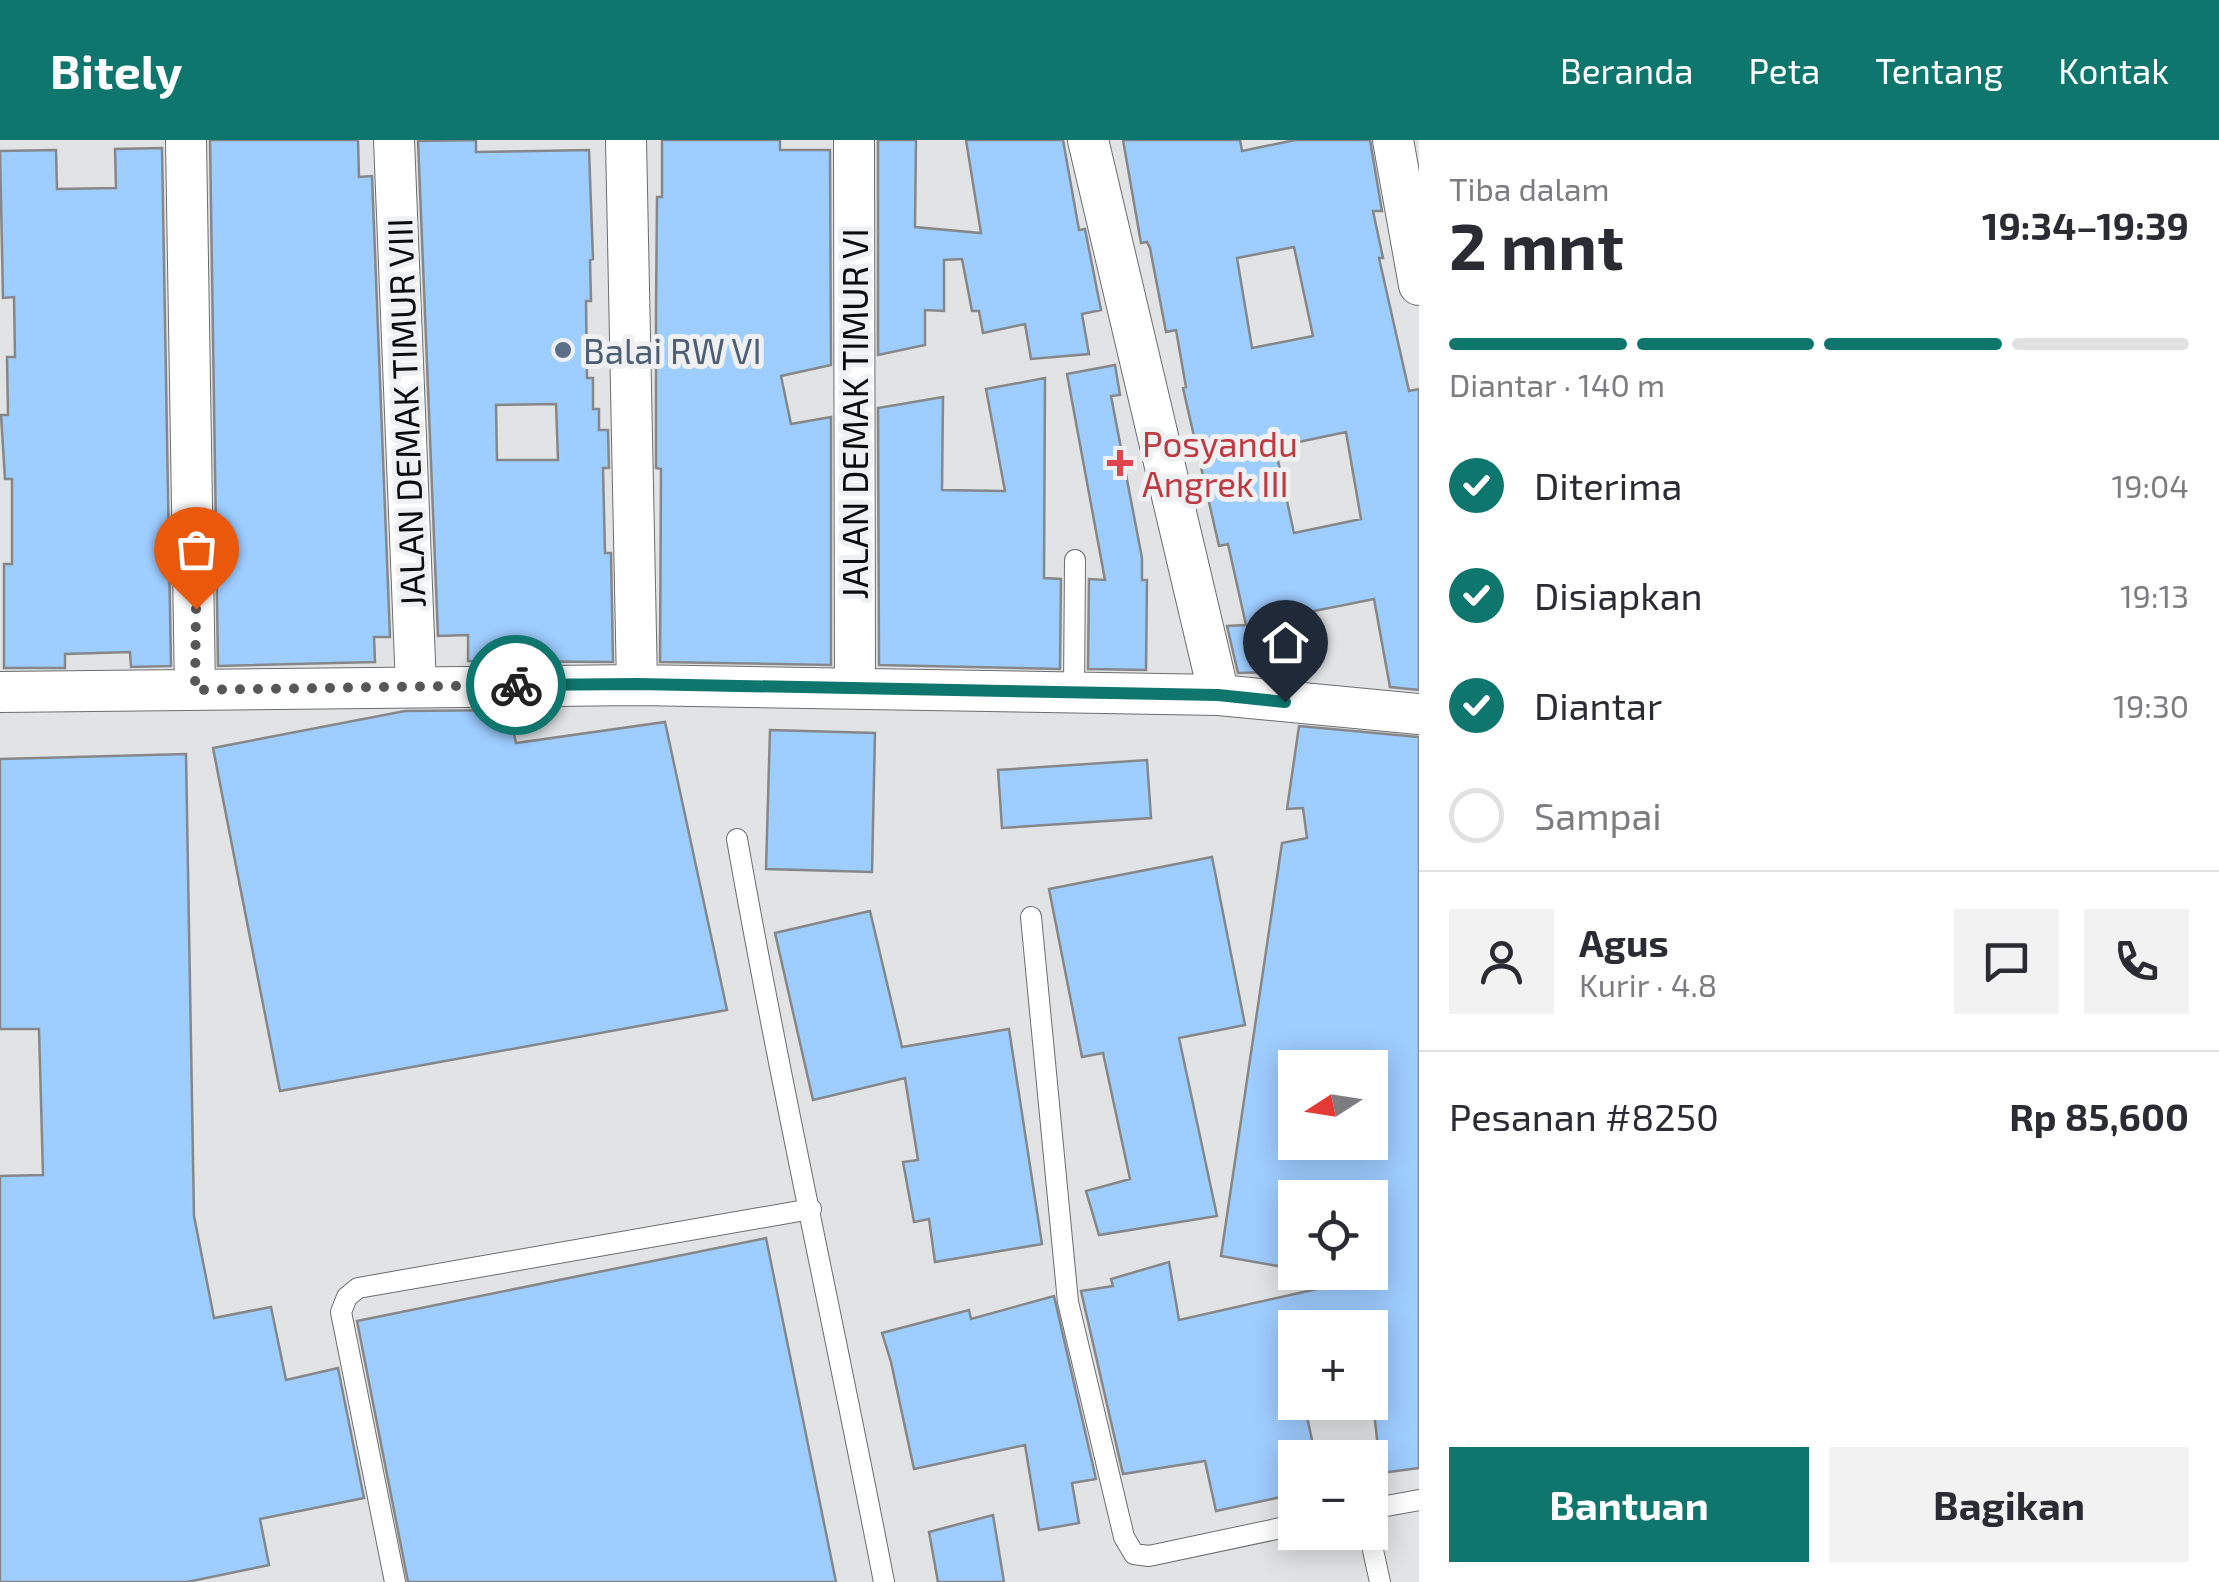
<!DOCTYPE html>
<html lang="id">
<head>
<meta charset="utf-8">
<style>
	:root { --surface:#fff; --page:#f2f2f3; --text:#2b2b33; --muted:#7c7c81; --line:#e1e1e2; --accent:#0f766e }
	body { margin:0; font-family:"Exo 2",sans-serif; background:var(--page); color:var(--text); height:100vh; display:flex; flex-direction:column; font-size:38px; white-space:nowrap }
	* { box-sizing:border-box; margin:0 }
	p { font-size:32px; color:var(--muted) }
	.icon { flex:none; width:55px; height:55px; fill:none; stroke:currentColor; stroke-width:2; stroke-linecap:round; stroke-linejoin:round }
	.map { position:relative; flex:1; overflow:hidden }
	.panel { display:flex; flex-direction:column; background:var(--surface); width:800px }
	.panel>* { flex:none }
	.needle { width:65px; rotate:258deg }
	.fabs { position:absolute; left:1278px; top:910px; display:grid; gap:20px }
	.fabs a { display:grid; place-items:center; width:110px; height:110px; border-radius:0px; background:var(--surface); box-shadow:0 5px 25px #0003; font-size:50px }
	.pin { position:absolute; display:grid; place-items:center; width:85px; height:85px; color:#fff; margin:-102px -42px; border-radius:50% 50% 50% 0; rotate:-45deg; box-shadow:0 0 10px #0007 }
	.pin .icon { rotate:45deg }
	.courier { position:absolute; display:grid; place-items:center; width:100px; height:100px; margin:-50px; border:8px solid #0f766e; border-radius:50%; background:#fff; color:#222; box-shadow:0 2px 12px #0007 }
	.summary em { font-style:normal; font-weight:700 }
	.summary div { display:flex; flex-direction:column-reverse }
	.summary { display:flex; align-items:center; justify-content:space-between; height:170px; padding:0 30px }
	h1 { font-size:65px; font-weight:700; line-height:75px }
	.bar { display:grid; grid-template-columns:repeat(4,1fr); gap:15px 10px; align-content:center; height:120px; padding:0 30px }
	.bar i { height:12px; border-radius:8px; background:var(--line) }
	.bar .current { background:var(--accent) }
	.bar p { grid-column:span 4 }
	.line { display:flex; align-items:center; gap:25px; padding:0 30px; border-top:2px solid var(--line) }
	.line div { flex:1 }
	.round { display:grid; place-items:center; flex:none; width:105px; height:105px; border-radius:0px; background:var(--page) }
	ol { padding:0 30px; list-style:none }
	li { display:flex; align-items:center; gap:30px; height:110px }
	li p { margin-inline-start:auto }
	li .icon { padding:10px; border-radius:50%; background:var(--accent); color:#fff; stroke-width:4 }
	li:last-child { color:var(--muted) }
	li i { width:55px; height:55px; border:5px solid var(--line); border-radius:50% }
	.primary-button { display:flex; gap:20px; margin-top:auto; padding:20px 30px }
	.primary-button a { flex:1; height:115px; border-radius:0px; background:var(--accent); color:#fff; font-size:40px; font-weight:700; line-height:115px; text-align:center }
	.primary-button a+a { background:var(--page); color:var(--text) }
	header { display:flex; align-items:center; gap:60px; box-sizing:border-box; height:140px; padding:0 50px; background:var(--accent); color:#fff }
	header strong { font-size:48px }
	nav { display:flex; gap:55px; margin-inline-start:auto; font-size:35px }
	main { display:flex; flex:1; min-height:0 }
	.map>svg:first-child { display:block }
</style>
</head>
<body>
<header>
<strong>Bitely</strong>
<nav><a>Beranda</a><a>Peta</a><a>Tentang</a><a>Kontak</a></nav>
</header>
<main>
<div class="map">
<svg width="1419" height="1442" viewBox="0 0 1419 1442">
	<rect width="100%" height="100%" fill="#e2e3e4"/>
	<path fill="#9ecdff" stroke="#868788" stroke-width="2.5" fill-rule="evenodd" d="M210,0H358L359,37L372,36L390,497H374L375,522L218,526Z
		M476,0V12L589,10L593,119L590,120L591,161H586L587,238H593V269H599V290H608L609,328H603L605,413H611L613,522L468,521V495L438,496L418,1ZM556,264L558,320H497L496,265Z
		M662,0H780V10H830L831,225L781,236L791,284L831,277V525L660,522L661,329L656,328V171L657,57H662Z
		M878,0H916L915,87L981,93L966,0H1063L1079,90L1085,89L1101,170L1082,174L1089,214L1031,219L1025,184L983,193L979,171H972L962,119L944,120V171L925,170V205L878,215Z
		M1123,0H1240L1242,11L1295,0H1370L1382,71H1373L1383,118H1379L1409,251L1419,249V550L1390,547L1374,459L1314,471L1315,531L1238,533L1227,486L1246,485L1228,404L1219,406L1183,248L1186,247L1176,190L1166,192L1150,108L1147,102L1141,103ZM1294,107L1313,196L1252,208L1237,118ZM1346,292L1361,379L1294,393L1275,307Z
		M162,8L171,526L131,527L130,512L65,514V528H4V424H12V339H5L1,275H8L7,217H15L14,157L3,158L0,11L56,10L57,49L116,48L115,9Z
		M1115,225L1120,255L1111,256L1142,418V440H1147L1146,530L1088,529L1089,439L1105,440L1067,234Z
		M1045,238L1044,438L1061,439L1060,529L879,525L878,268L943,257L942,350L1005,351L986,249Z
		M509,570L516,603L665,582L727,870L280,951L213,608L405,571Z
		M1299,586L1419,597V1328L1381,1333L1370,1238V1188H1295V1270L1305,1268L1316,1318H1295V1354L1216,1371L1205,1321L1123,1334L1081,1151L1113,1146L1111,1139L1169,1122L1179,1180L1370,1137V1058H1295V1129L1221,1116L1282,703L1307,698L1303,668L1287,669ZM1295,928H1370V1002H1295Z
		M770,590L875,593L872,732L766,729Z
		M186,614L194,1076L214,1178L271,1167L286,1240L338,1228L364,1358L260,1379L269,1425L187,1442H0V1036L43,1035L39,889H0V619Z
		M1147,620L1151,678L1002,688L998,630Z
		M1212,717L1245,885L1179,898L1217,1076L1099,1095L1086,1051L1130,1039L1103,913L1082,917L1049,749Z
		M870,771L902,907L1009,889L1042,1104L935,1122L929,1079L914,1082L903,1022L918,1020L905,938L813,960L775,793Z
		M766,1098L836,1442H408L357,1181Z
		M1054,1156L1096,1339L1072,1343L1079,1383L1039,1390L1025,1305L914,1329L891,1222L882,1193L969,1170L971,1179Z
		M993,1375L1004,1442H938L929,1392Z"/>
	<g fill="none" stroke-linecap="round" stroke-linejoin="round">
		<defs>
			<path id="service" d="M1074,552L1075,420
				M737,699C781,948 836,1194 884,1442
				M1031,777L1068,1162L1124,1397L1134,1414L1149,1416L1295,1385
				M1370,1369L1419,1360
				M1369,1392L1380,1442
				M395,1442L341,1172L347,1157L358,1148L811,1069"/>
			<path id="minor" d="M186,0L195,550
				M394,0L416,546
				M626,0L637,545
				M854,0L855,548
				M1088,0L1219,555
				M1393,0L1419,145
				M0,552L637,545L1219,555L1419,574"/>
		</defs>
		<use href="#service" stroke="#6c6d6e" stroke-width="22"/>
		<use href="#minor" stroke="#6c6d6e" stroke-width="42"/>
		<use href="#service" stroke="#fff" stroke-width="20"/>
		<use href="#minor" stroke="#fff" stroke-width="40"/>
	</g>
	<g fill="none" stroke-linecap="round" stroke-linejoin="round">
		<path stroke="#575758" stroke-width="10" stroke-dasharray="0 18" d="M196,469L195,550L516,545"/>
		<path stroke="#0f766e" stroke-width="12" d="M516,545L637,544L1218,555L1285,562"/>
	</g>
	<circle fill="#5c6f8a" stroke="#eff0f1" stroke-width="4" cx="563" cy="210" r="10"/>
	<path fill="#e0444e" stroke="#eff0f1" stroke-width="4" d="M1115 308h10v10h10v10h-10v10h-10v-10h-10v-10h10z"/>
	<g text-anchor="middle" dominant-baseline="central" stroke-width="10" stroke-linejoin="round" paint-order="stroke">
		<g font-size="35" fill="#4e5e75" stroke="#eff0f1" text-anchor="start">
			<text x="583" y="210">Balai RW VI</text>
		</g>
		<g font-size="35" fill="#0c0c0c" stroke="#eff0f1">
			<text transform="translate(405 273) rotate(-92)">JALAN DEMAK TIMUR VIII</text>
			<text transform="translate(854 274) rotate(-90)">JALAN DEMAK TIMUR VI</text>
		</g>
		<g font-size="35" fill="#be3a42" stroke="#eff0f1" text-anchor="start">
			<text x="1142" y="303">Posyandu<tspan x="1142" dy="40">Angrek III</tspan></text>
		</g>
	</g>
</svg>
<div class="fabs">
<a><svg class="needle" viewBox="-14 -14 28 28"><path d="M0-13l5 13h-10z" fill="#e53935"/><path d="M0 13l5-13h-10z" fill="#7c7c81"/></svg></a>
<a><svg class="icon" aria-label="locate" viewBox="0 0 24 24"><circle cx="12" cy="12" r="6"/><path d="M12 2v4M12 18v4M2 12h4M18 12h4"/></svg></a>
<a>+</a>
<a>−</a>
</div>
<div class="pin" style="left:196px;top:469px;background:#ea580c"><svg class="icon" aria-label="bag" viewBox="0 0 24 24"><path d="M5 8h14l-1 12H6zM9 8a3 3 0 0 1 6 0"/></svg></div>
<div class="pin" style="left:1285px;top:562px;background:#1f2937"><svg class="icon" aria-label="home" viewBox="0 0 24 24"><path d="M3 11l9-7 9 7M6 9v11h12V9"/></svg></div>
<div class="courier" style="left:516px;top:545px"><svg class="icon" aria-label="bike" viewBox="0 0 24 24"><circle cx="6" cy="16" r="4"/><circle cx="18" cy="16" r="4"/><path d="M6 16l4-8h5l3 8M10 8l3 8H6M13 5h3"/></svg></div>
</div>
<section class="panel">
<div class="summary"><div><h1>2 mnt</h1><p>Tiba dalam</p></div><em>19:34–19:39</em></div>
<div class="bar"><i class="current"></i><i class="current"></i><i class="current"></i><i></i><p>Diantar · 140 m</p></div>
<ol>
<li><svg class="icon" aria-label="check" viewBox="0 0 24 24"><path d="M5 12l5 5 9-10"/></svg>Diterima<p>19:04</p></li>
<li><svg class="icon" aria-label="check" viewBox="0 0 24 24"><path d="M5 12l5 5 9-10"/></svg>Disiapkan<p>19:13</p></li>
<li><svg class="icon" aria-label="check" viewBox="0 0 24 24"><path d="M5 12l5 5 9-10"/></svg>Diantar<p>19:30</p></li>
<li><i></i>Sampai</li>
</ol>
<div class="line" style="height:180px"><a class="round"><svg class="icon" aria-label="person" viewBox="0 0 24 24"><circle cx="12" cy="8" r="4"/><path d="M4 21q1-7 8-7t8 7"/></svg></a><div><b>Agus</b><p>Kurir · 4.8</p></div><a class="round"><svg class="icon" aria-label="chat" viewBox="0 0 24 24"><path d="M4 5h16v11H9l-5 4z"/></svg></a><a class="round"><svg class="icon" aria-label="phone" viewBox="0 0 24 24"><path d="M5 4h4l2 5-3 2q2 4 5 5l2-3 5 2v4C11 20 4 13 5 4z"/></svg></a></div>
<div class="line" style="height:130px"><div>Pesanan #8250</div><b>Rp 85,600</b></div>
<div class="primary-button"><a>Bantuan</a><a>Bagikan</a></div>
</section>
</main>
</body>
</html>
